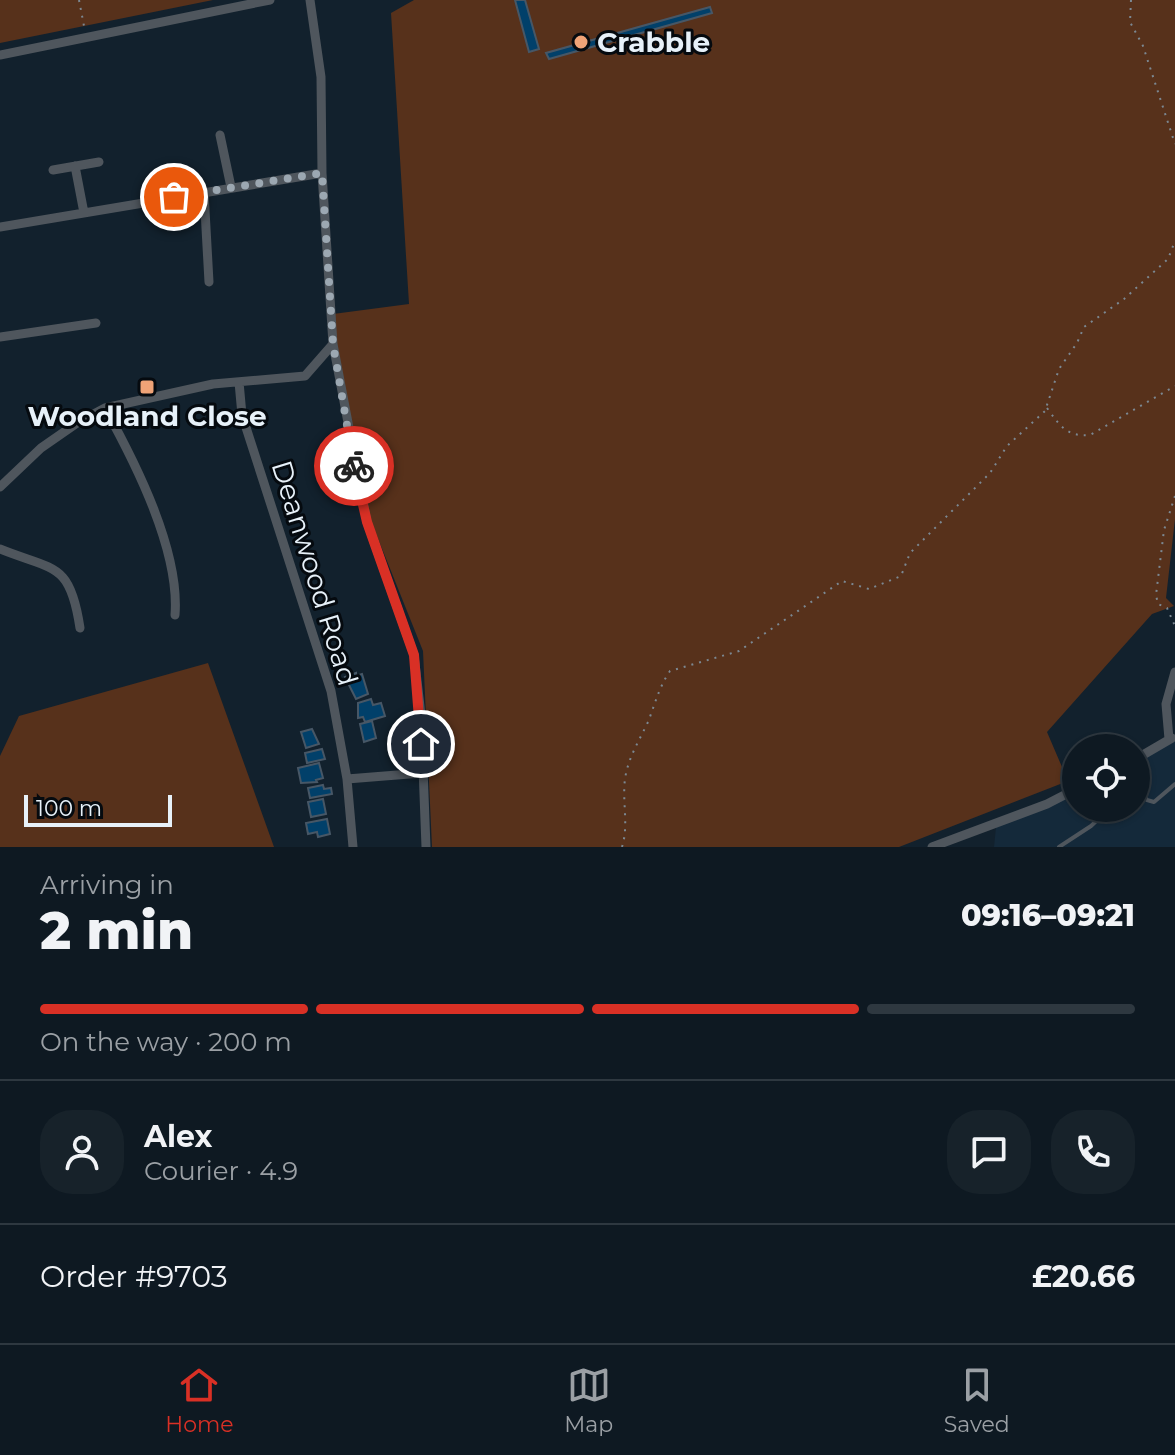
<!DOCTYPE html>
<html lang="en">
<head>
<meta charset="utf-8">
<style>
	:root { --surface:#0e1922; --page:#17222a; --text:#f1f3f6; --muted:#9ba0a5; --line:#2e3840; --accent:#d93025 }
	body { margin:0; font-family:Montserrat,sans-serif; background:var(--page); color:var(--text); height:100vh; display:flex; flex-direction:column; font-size:30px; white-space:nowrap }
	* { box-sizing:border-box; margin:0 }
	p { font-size:26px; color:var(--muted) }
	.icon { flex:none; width:44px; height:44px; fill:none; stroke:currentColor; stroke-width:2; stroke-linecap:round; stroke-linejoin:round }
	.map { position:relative; height:847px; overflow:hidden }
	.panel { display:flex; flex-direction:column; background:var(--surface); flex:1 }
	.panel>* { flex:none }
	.fabs { position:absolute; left:1062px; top:734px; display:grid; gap:16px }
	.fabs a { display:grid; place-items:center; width:88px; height:88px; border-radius:50%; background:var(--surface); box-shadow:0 2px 6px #0004,0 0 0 2px var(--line); font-size:40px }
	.scale { position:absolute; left:24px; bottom:20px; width:148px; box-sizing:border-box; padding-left:8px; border:4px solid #e7f1f9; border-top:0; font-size:22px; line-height:28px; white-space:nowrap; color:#e7f1f9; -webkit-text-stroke:6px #050a0f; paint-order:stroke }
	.pin { position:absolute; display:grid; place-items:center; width:68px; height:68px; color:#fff; margin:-34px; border:4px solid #fff; border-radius:50%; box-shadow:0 2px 8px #0007 }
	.courier { position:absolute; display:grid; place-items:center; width:80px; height:80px; margin:-40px; border:6px solid #d93025; border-radius:50%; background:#fff; color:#222; box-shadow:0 2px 10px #0007 }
	.head em { font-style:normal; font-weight:800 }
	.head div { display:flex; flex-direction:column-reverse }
	.head { display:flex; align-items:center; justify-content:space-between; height:136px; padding:0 40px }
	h1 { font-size:52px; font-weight:800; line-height:60px }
	.bar { display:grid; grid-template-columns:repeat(4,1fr); gap:12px 8px; align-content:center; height:96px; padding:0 40px }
	.bar i { height:10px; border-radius:6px; background:var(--line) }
	.bar .selected { background:var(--accent) }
	.bar p { grid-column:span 4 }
	.line { display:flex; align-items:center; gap:20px; padding:0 40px; border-top:2px solid var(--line) }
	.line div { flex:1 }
	.round { display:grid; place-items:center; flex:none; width:84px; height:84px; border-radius:32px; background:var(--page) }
	.tabs { display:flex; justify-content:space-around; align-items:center; height:112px; border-top:2px solid var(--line); background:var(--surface); font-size:22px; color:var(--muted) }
	.tabs a { display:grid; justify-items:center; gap:4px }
	.tabs .selected { color:var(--accent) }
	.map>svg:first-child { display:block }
</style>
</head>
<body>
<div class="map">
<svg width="1175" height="847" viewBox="0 0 1175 847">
	<rect width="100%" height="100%" fill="#12212d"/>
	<path fill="#14293a" d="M1175,737V847H994L996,827L1076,789V808H1136V759Z"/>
	<path fill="#57311b" d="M0,0H213L0,43Z
		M414,0H1175V519L1166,598L1174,606L1152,614L1047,732L1068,781L899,847H432L423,651L367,511L333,344V314L409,304L391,13Z
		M208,663L274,847H0V756L19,716Z"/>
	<path fill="#01406a" stroke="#475766" stroke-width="2" d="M515,0H525L539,49L529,52Z
		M710,7L712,13L549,59L546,53Z
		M356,673V676L362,674L368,694L356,699L345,677Z
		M371,699L373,705L381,703L385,716L365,722L363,717L358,718V703Z
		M372,721L376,738L364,742L360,724Z
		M312,729L319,744L306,748L301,732Z
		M322,749L325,759L307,763L305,753Z
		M319,763L323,778L316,780L317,782L301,783L298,768Z
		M323,785L324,789L331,788L332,794L310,798L308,788Z
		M323,799L326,814L311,817L308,802Z
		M327,819L330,834L318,837L317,832L308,834L306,823Z"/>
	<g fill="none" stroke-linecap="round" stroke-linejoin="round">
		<path stroke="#7c8892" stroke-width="2" stroke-dasharray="2 6" stroke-linecap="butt" d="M79,0L84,26
			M1131,0L1130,22L1143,46L1175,144
			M1047,408C1060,426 1067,437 1090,435L1175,386
			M1175,496L1164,530L1156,595L1158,604L1167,608L1175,626
			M622,847C629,825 622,802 625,779C628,758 639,741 648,722C655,704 659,687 670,671L739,651L842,581L869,589L901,576L910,553L990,473L1007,446L1045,411L1059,369L1077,343L1084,327L1124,299L1168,259L1175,241"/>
		<path stroke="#4f565d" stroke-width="4" d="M1136,778L1140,757
			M1136,785L1147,800L1154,802L1175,784
			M1059,847L1091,826L1110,808"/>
		<path stroke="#4f565d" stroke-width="9" d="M310,0L321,77L322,173L333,344L367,522L414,655L421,715L426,847
			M0,55L270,0
			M220,135L231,187
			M75,166L84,213
			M53,170L99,162
			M204,192L209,282
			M0,227L322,173
			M0,337L96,323
			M239,382L242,415L331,691L347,779L353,847
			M105,408C136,464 180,551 175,615
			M0,487L41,448L77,423L105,408L213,384L305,376L333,344
			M0,549C54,571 70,561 80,628
			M1169,739L1166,704L1175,672
			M1136,759L1172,738
			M347,779L422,773
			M932,847L1047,804L1076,789"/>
	</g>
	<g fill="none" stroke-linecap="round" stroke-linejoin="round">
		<path stroke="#9ca8b2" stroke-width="8" stroke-dasharray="0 14.4" d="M174,197L322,173L333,344L354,466"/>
		<path stroke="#d93025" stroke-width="10" d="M354,466L367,522L414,655L421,744"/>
	</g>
	<g fill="#efa377" stroke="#050a0f" stroke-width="3">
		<circle cx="581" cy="42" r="8"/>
		<rect x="139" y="379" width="16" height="16" rx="4"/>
	</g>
	<g text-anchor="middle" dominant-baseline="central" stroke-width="6" stroke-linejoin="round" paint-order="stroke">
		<g font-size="28" font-weight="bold" fill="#e7f1f9" stroke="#050a0f" text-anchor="start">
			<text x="597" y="42">Crabble</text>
			<text x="147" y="416" text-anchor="middle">Woodland Close</text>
		</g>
		<g font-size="28" fill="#e7f1f9" stroke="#050a0f">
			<text transform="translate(315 573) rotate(73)">Deanwood Road</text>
		</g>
	</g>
</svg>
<div class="fabs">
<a><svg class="icon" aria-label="locate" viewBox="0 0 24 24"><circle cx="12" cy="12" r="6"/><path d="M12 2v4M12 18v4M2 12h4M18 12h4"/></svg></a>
</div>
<div class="scale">100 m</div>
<div class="pin" style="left:174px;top:197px;background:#ea580c"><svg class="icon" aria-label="bag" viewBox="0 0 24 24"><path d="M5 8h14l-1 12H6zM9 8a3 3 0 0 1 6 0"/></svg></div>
<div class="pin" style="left:421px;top:744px;background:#1f2937"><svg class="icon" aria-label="home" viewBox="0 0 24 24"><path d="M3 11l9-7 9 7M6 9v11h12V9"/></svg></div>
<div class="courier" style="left:354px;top:466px"><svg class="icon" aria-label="bike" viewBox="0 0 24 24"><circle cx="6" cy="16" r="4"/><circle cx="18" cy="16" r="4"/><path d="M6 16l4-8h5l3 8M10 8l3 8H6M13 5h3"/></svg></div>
</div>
<section class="panel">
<div class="head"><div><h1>2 min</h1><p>Arriving in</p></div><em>09:16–09:21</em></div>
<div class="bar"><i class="selected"></i><i class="selected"></i><i class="selected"></i><i></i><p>On the way · 200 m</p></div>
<div class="line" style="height:144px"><a class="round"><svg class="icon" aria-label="person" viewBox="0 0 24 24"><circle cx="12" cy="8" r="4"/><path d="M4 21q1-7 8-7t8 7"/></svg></a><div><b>Alex</b><p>Courier · 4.9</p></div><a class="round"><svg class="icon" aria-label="chat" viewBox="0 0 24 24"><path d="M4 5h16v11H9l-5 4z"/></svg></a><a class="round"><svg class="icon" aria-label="phone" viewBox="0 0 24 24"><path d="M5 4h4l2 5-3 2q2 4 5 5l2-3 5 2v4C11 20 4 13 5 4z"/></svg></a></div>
<div class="line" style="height:104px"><div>Order #9703</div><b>£20.66</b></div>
</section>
<nav class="tabs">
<a class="selected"><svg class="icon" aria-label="home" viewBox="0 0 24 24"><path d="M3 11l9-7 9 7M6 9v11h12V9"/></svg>Home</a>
<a><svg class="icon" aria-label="map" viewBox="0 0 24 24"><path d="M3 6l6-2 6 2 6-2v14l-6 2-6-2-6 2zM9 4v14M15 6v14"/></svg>Map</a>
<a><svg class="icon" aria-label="saved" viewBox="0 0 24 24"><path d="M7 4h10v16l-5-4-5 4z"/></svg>Saved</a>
</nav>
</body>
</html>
